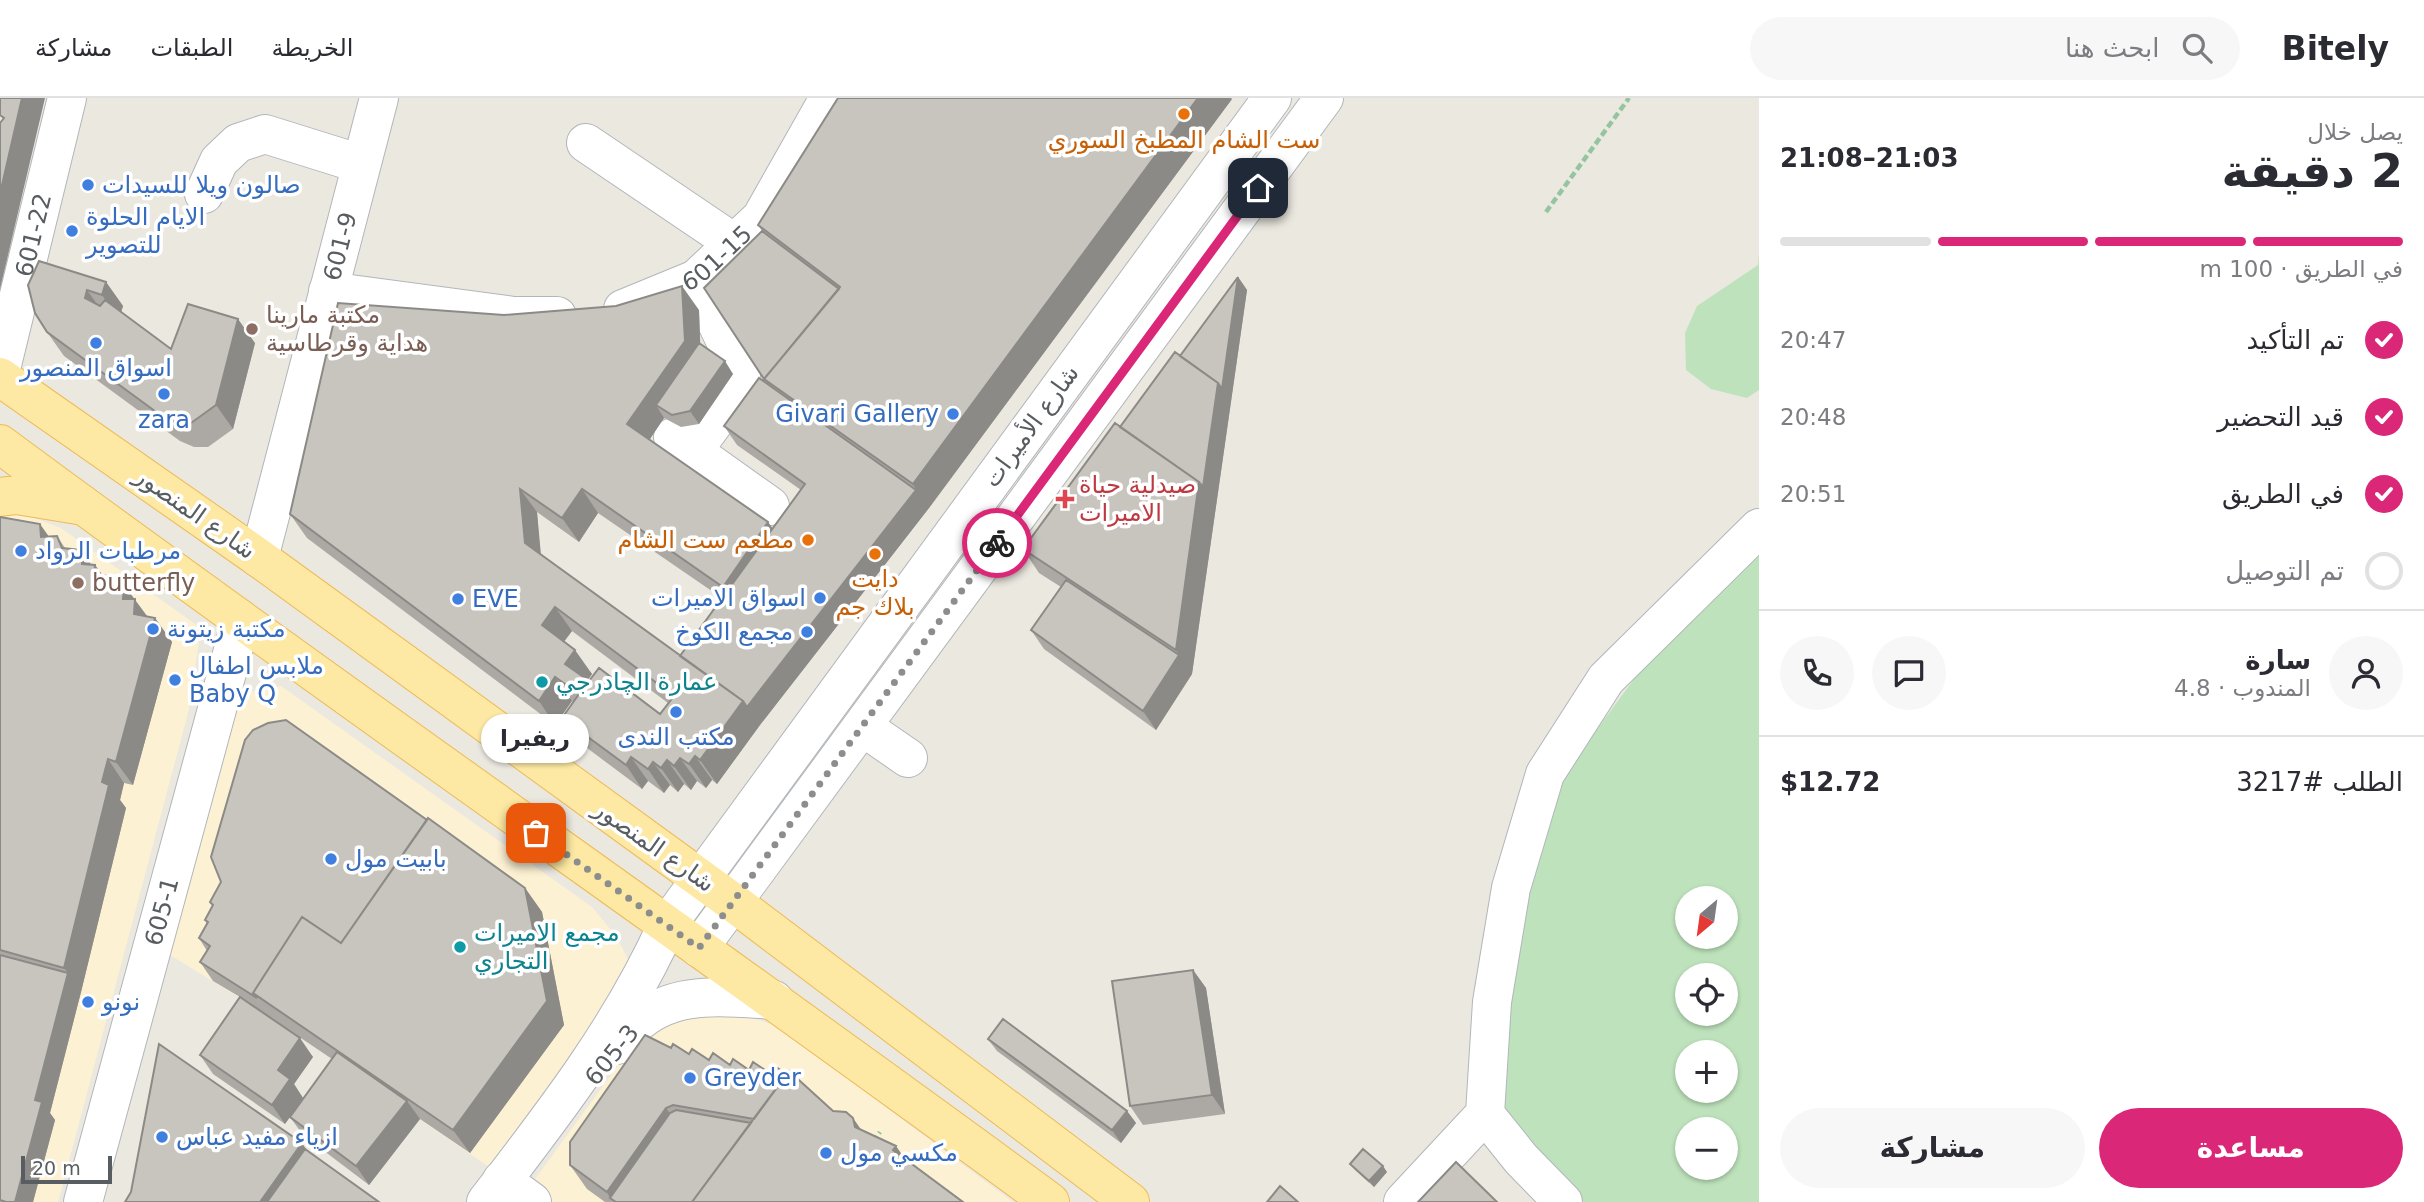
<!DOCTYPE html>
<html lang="ar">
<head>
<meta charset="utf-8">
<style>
	:root { --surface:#fff; --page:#f7f7f7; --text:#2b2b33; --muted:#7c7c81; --line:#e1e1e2; --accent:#db2777 }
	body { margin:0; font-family:"DejaVu Sans","Noto Sans Arabic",sans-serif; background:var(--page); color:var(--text); direction:rtl; height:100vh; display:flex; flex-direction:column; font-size:26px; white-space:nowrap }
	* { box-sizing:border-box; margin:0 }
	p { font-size:23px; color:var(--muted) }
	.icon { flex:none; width:38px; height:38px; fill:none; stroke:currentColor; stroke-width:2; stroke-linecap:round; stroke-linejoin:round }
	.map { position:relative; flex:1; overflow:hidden; direction:ltr }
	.details { display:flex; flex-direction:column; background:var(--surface); width:665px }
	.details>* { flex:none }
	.needle { width:46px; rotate:209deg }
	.buttons { position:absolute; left:1675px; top:788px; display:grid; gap:14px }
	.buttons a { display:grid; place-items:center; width:63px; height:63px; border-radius:50%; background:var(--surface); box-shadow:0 2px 5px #0004; font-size:35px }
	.scale { position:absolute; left:21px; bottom:18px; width:91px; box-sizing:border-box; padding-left:7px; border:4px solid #585d61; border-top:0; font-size:19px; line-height:24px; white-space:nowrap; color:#585d61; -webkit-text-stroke:5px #fff; paint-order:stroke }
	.pin { position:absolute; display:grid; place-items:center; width:60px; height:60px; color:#fff; margin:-30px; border-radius:14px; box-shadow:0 4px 10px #0006 }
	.courier { position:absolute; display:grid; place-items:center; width:70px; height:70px; margin:-35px; border:5px solid #db2777; border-radius:50%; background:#fff; color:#222; box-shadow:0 2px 9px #0007 }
	.bubble { position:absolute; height:49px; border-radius:24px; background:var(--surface); box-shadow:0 2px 5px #0004; font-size:23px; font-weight:700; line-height:49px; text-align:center; direction:rtl }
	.summary em { font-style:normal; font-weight:700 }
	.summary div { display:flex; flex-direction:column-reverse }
	.summary { display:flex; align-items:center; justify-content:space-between; height:119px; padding:0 21px }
	h1 { font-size:46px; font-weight:700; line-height:52px }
	.bar { display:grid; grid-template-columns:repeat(4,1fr); gap:10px 7px; align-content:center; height:84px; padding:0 21px }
	.bar i { height:9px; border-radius:5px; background:var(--line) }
	.bar .current { background:var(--accent) }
	.bar p { grid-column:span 4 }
	.line { display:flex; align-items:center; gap:18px; padding:0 21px; border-top:2px solid var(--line) }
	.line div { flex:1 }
	.round { display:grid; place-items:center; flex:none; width:74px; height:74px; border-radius:37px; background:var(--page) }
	ol { padding:0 21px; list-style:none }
	li { display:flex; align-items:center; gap:21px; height:77px }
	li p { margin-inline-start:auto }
	li .icon { padding:7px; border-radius:50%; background:var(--accent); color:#fff; stroke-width:4 }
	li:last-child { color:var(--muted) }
	li i { width:38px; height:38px; border:4px solid var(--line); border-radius:50% }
	.cta { display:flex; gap:14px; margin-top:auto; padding:14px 21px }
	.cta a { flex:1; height:80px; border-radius:42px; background:var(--accent); color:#fff; font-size:28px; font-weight:700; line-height:80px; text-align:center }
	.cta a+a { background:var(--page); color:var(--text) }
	header { display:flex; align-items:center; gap:42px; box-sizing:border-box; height:98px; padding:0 35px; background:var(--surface); border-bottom:2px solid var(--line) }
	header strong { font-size:33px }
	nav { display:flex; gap:38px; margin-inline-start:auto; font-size:24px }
	.search { width:490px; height:63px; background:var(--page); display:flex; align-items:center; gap:18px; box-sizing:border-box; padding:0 24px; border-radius:38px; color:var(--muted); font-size:26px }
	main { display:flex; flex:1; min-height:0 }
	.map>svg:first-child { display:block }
</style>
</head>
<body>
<header>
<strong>Bitely</strong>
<div class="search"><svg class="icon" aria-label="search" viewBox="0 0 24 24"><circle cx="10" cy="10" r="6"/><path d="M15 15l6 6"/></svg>ابحث هنا</div>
<nav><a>الخريطة</a><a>الطبقات</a><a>مشاركة</a></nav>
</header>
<main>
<section class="details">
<div class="summary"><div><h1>2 دقيقة</h1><p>يصل خلال</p></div><em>21:03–21:08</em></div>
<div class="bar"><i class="current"></i><i class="current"></i><i class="current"></i><i></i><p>في الطريق · 100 m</p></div>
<ol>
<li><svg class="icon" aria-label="check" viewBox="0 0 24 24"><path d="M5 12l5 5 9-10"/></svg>تم التأكيد<p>20:47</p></li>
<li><svg class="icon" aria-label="check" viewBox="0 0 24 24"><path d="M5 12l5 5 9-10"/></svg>قيد التحضير<p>20:48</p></li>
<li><svg class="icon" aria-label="check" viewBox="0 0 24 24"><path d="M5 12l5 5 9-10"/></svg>في الطريق<p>20:51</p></li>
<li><i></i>تم التوصيل</li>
</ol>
<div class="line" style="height:126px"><a class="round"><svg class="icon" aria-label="person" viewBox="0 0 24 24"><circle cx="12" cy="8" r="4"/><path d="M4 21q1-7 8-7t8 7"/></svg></a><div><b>سارة</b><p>المندوب · 4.8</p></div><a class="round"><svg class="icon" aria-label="chat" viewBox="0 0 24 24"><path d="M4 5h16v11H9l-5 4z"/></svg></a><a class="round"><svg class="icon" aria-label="phone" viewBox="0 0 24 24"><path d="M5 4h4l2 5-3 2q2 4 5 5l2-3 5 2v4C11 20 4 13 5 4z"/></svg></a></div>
<div class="line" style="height:91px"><div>الطلب #3217</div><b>$12.72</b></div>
<div class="cta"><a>مساعدة</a><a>مشاركة</a></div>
</section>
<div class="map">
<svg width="1759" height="1104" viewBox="0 0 1759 1104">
	<rect width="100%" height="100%" fill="#ebe8e0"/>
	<path fill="#fdf1d3" d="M18,414L61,430L195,526L200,537L189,611L58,1104H0V417Z
		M281,588L592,809L616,838L632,869L495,1073L270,918L170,857L235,614L249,594Z
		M733,913L777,928L1013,1104H552L530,1088L622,962L658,930L690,916Z"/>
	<path fill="#bee3bc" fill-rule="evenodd" d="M1759,155V292L1747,300L1711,291L1686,272L1685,235L1697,208L1758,167Z
		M1759,457V1104H1584L1516,1039L1501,997L1514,865L1533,752L1563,677L1660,546ZM1687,800H1726V838H1687ZM1687,877H1726V915H1687ZM1687,954H1726V992H1687ZM1687,1031H1726V1069H1687Z"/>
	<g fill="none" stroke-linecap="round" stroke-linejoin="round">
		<defs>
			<g id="minor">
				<path d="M586,45L734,145"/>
				<path d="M204,96L219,63L238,45L265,36L361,66"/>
				<path d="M328,193L514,218H557"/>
				<path id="s1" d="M623,211L696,181L761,120L829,0"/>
				<path id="s2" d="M0,275L67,0"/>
				<path d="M673,339L770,408"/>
				<path d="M693,353L734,297L741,276L696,181"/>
				<path id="s3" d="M259,460L379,0"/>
				<path d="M863,629L908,660"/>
				<path d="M699,850L1324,0"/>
				<path d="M617,947C658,890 711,898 774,902"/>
				<path d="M1485,1016L1521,1061L1563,1104"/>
				<path d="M502,1082L532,1104"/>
				<path id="s4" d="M83,1104L241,523"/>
				<path d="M486,1104C553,1017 622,928 667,827L1272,0"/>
				<path d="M1403,1104L1485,1016L1492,904L1511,790L1545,676L1606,581L1759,430"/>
			</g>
			<path id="major" d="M0,279L259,460L734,805L1130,1104
				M0,346C347,603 703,848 1050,1104
				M0,399L17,397L78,407"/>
		</defs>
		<use href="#minor" stroke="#b2b6ba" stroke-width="40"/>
		<use href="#major" stroke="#eeba56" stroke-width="40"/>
		<path stroke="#95c4a0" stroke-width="4.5" stroke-dasharray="7 3.5" stroke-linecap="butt" d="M1546,114L1629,0
			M873,1044L880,1034"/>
		<use href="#minor" stroke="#fff" stroke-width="38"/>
		<use href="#major" stroke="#fde9a3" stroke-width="38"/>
	</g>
	<path fill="#aca9a4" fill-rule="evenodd" d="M1232,1L929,410L760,627L717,686L712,682L706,690L697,683L691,692L684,686L678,694L670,687L664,695L648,683L642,691L579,644L562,620L573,604L572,603L555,627L307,440L290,416L504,217L699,212L700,246L733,276L699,326L681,329L664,320L649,342L768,424L773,431L801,392L737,347L724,328L768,287L704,190L762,133L758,127ZM537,414L579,444L598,415L722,500L680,558L540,456ZM572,533L668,605L660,616L587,583L592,576L564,544Z
		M39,163L106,184L123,208L121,214L171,251L255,245L233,331L208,349H194L180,343L64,258L47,234Z
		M1238,179L1247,192L1192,576L1156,632L1044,551L1031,532L1061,489L1039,475L1023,451L1120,329L1180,258Z
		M0,419L49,439L57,438L65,450L91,466L95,467L103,478L117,487H124L147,518L155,520L172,544L133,687L124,685L120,702L126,710L81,894L50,1015L55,1022L33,1104H0Z
		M525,790L542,814L564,927L470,1055L420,1021L369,1087L303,1037L290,1019L285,1026L213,976L200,957L240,899L213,883L200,864L207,853L199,840L207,826L205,822L213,808L210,804ZM249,905L332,961L303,1000L294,986L313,959Z
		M1193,872L1206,890L1225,1016L1143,1027L1130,1008Z
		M988,941L1127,1013L1136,1025L1121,1045L997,953Z
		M671,950L689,956L749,972L833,1013L906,1061L963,1104H605L587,1091L570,1067Z
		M1350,1066L1387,1074L1374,1089L1355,1072Z"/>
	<path fill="#8c8a86" d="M22,0H45L0,191V96Z
		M1198,0H1231L1232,1L929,410L760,627L747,609L916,392L913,386Z
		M1238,179L1247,192L1192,576L1156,632L1143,613L1179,557L1176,552L1199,384Z
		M106,184L123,208L119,221L102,197Z
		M682,188L699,212L701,267L656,307L664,320L644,350L627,326Z
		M87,192L104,216L85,200Z
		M238,221L255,245L233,331L216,307Z
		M725,263L733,276L699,326L690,313Z
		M520,391L537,414L542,468L525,445Z
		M582,391L598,415L579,444L562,420Z
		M768,424L785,448L740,512L723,489Z
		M40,426L57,450L41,439Z
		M81,452L95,472V467L112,490L111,501L82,466Z
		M110,478L124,497V487L152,525L155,520L172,544L133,687L116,664Z
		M555,509L572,533L558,551L542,527Z
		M575,552L592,576L582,590L565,566Z
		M555,579L572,603L555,627L539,603Z
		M743,603L760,627L717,686L700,662Z
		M695,658L712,682L706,690L689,666Z
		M631,659L648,683L642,691L626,667Z
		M680,660L697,683L691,692L674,668Z
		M108,661L124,685L120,702L126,710L81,894L50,1015L55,1022L33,1104H15L35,1002L68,875L64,870L102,684Z
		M667,662L684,686L678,694L661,670Z
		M653,664L670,687L664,695L648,671Z
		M525,790L542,814L564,927L470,1055L453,1032Z
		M1193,872L1206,890L1225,1016L1212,997Z
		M300,940L313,959L294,986L303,1000L285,1026L272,1007L278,972Z
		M407,1003L420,1021L369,1087L356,1068Z
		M666,1010L683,1034L610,1100L607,1094Z
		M1127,1013L1136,1025L1121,1045L1112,1032Z
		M853,1020L876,1053L855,1029Z
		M302,1045L318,1069L293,1104H260Z
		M896,1048L919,1081L893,1052Z
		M1383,1068L1387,1074L1374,1089L1369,1083Z"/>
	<path fill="#c8c5bf" stroke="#8c8a86" stroke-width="2" fill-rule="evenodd" d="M0,0H22L0,96V25L4,20L0,17Z
		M838,0H1198L913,386L764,281L840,189L758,127Z
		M762,133L839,191L764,281L704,190Z
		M39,163L106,184L102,197L87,192L85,200L100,208L105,202L171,251L188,206L238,221L216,307L191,325H177L163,319L47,234L35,215L28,187Z
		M1238,179L1222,291L1218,285L1180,258Z
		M682,188L685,243L627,326L768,424L723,489L582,391L562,420L520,391L525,445L743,603L700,662L695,658L689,666L680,660L674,668L667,662L661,670L653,664L648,671L631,659L626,667L562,620L579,596L555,579L539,603L290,416L338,205L504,217L616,208ZM555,509L674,598L660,616L599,570L589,583L565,566L575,552L542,527Z
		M699,245L725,263L690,313L672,317L656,307Z
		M1175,254L1218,285L1203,389L1199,384L1120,329Z
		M759,280L916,392L747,609L743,603L680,558L805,386L724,328Z
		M1115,325L1199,384L1176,552L1023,451Z
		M0,419L40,426L41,439L57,438L62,450L81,452L82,466L95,467L94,477L110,478V486L124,487L123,501H135L134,516L155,520L116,664L108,661L102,684L109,687L64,870L0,852Z
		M1066,482L1179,557L1143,613L1031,532Z
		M286,622L427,722L341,845L302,819L253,895L257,900L200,864L210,848L199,840L208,824L205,822L213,807L210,804L221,784L211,759L245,642L253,632L268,625Z
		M428,720L525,790L547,903L453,1032L253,895L302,819L341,845Z
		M0,857L68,875L35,1002L42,1004L15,1104H6L0,1102Z
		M1193,872L1212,997L1130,1008L1112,883Z
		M240,899L300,940L278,972L290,981L272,1007L200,957Z
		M1003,921L1127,1013L1112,1032L988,941Z
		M645,937L671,950L673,946L689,956L692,951L709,962L713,955L730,967L733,961L749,972L753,964L771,976L776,969L787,976L754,1021L673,1007L666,1010L607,1094L570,1067V1044Z
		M159,946L302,1045L260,1104H125L131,1094Z
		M337,954L407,1003L356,1068L290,1019Z
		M789,973L833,1013L846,1014L853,1020L855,1029L896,1048L893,1052L963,1104H692Z
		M676,1012L751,1025L692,1104H616L610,1100L670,1015Z
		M305,1051L379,1104H267Z
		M1363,1051L1383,1068L1369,1083L1350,1066Z
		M1456,1064L1497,1104H1418Z
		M1280,1088L1298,1104H1267Z"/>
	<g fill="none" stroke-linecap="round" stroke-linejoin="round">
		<path stroke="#8b8e8d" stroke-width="7" stroke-dasharray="0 12.6" d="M536,735L699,850L997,445"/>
		<path stroke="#db2777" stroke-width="9" d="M997,445L1258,90"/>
	</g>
	<g fill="#e8710a" stroke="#fff" stroke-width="2.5">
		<circle cx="1184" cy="16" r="7"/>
		<circle cx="808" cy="442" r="7"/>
		<circle cx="875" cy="456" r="7"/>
	</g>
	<g fill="#3f7fe0" stroke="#fff" stroke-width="2.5">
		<circle cx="88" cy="87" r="7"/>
		<circle cx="72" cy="133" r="7"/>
		<circle cx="96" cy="245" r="7"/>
		<circle cx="164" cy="296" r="7"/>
		<circle cx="953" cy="316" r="7"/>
		<circle cx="21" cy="453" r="7"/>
		<circle cx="820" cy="500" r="7"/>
		<circle cx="458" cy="501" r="7"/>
		<circle cx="153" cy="531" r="7"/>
		<circle cx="807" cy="534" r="7"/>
		<circle cx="175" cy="582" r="7"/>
		<circle cx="676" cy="614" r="7"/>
		<circle cx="331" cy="761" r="7"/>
		<circle cx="88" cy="904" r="7"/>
		<circle cx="690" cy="980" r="7"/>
		<circle cx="162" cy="1039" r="7"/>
		<circle cx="826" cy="1055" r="7"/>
	</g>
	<g fill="#8d6e63" stroke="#fff" stroke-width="2.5">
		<circle cx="252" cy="231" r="7"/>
		<circle cx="78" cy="485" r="7"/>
	</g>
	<path fill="#e0444e" stroke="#fff" stroke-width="2.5" d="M1061.5 390.5h7v7h7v7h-7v7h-7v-7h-7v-7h7z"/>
	<g fill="#0f9aa8" stroke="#fff" stroke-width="2.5">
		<circle cx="542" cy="584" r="7"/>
		<circle cx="460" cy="849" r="7"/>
	</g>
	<g text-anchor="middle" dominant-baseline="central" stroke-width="7" stroke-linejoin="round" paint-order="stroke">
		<g font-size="24" fill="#c56008" stroke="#fff">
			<text x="1184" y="42">ست الشام المطبخ السوري</text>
			<text x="794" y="442" text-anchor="end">مطعم ست الشام</text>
			<text x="875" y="481">دايت<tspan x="875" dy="28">بلاك جم</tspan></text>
		</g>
		<g font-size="24" fill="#366cbe" stroke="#fff" text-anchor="start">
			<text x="102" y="87">صالون ويلا للسيدات</text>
			<text x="86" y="119">الايام الحلوة<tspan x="86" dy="28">للتصوير</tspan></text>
			<text x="96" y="270" text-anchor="middle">اسواق المنصور</text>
			<text x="939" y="316" text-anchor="end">Givari Gallery</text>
			<text x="164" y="322" text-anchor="middle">zara</text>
			<text x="35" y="453">مرطبات الرواد</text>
			<text x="806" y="500" text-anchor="end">اسواق الاميرات</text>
			<text x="472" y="501">EVE</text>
			<text x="167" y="531">مكتبة زيتونة</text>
			<text x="793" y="534" text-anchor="end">مجمع الكوخ</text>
			<text x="189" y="568">ملابس اطفال<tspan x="189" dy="28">Baby Q</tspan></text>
			<text x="676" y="639" text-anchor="middle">مكتب الندى</text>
			<text x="345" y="761">بابيت مول</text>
			<text x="102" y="904">نونو</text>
			<text x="704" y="980">Greyder</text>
			<text x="176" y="1039">ازياء مفيد عباس</text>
			<text x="840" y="1055">مكسي مول</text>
		</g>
		<g font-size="24" fill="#585d61" stroke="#fff">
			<text stroke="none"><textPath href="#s2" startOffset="142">601-22</textPath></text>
			<text stroke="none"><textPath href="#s3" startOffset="322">601-9</textPath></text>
			<text stroke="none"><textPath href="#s1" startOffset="108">601-15</textPath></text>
			<text transform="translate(1031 328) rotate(-54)">شارع الأميرات</text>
			<text transform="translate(195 415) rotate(35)">شارع المنصور</text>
			<text transform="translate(654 748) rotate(35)">شارع المنصور</text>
			<text stroke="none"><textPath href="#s4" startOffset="301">605-1</textPath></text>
			<text transform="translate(612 957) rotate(-51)">605-3</text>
		</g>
		<g font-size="24" fill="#785e54" stroke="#fff" text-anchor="start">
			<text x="266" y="217">مكتبة مارينا<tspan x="266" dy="28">هداية وقرطاسية</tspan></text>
			<text x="92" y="485">butterfly</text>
		</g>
		<g font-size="24" fill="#be3a42" stroke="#fff" text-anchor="start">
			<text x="1079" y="387">صيدلية حياة<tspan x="1079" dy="28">الاميرات</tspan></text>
		</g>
		<g font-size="24" fill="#0d838f" stroke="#fff" text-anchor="start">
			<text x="556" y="584">عمارة الچادرجي</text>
			<text x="474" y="835">مجمع الاميرات<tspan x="474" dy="28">التجاري</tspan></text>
		</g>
	</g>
</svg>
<div class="buttons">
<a><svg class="needle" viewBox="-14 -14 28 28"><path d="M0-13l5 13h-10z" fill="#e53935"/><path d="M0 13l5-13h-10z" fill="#7c7c81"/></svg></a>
<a><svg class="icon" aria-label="locate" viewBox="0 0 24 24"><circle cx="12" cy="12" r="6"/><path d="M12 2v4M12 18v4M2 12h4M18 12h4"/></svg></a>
<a>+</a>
<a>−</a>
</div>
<div class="scale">20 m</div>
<div class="pin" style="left:536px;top:735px;background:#ea580c"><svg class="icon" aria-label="bag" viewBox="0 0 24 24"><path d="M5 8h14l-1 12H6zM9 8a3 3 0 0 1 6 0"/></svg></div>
<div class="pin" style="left:1258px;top:90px;background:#1f2937"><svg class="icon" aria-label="home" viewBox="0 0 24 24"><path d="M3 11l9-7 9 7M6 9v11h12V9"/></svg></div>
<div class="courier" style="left:997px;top:445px"><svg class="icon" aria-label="bike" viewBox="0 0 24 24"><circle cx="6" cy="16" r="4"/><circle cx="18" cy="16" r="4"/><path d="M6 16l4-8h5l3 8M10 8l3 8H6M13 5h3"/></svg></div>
<div class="bubble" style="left:481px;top:616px;width:108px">ريفيرا</div>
</div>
</main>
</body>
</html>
